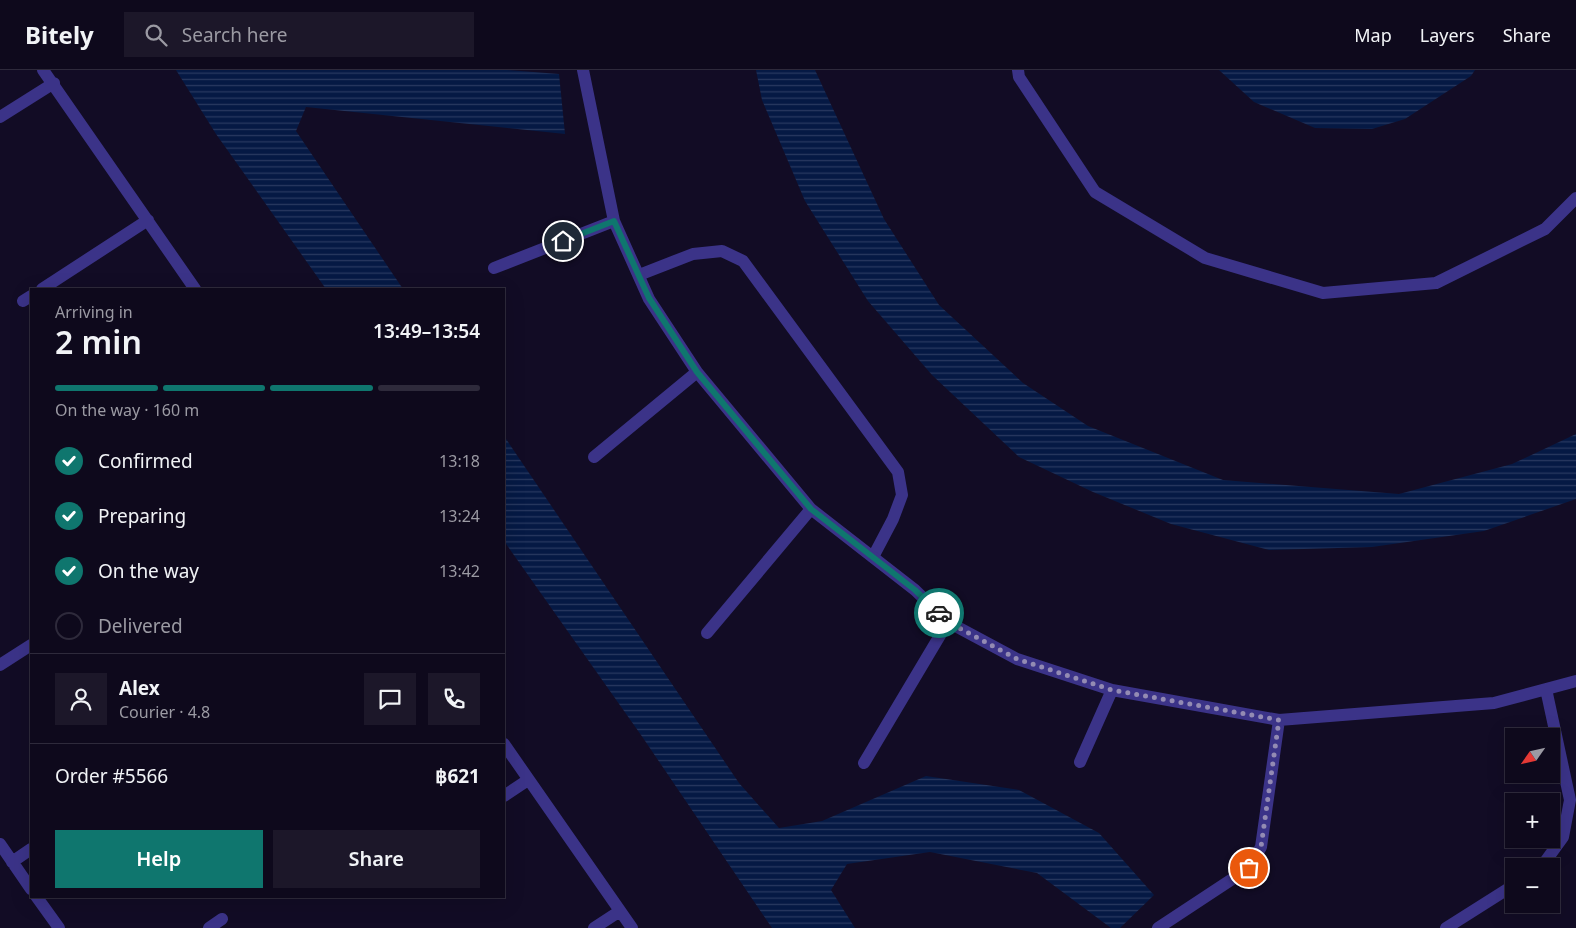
<!DOCTYPE html>
<html lang="en">
<head>
<meta charset="utf-8">
<style>
	:root { --surface:#0e091c; --page:#1c1729; --text:#f1f3f6; --muted:#9b9aa3; --line:#2e2a3b; --accent:#0f766e }
	body { margin:0; font-family:"Noto Sans",sans-serif; background:var(--page); color:var(--text); height:100vh; display:flex; flex-direction:column; font-size:19px; white-space:nowrap }
	* { box-sizing:border-box; margin:0 }
	p { font-size:16px; color:var(--muted) }
	.icon { flex:none; width:28px; height:28px; fill:none; stroke:currentColor; stroke-width:2; stroke-linecap:round; stroke-linejoin:round }
	.map { position:relative; flex:1; overflow:hidden }
	.drawer { position:absolute; left:30px; top:218px; width:475px; height:610px; display:flex; flex-direction:column; background:var(--surface); border-radius:0px; box-shadow:0 5px 20px #0002,0 0 0 1px var(--line) }
	.drawer>* { flex:none }
	.needle { width:32px; rotate:236deg }
	.fabs { position:absolute; left:1505px; top:658px; display:grid; gap:10px }
	.fabs a { display:grid; place-items:center; width:55px; height:55px; border-radius:0px; background:var(--surface); box-shadow:0 5px 20px #0002,0 0 0 1px var(--line); font-size:25px }
	.pin { position:absolute; display:grid; place-items:center; width:42px; height:42px; color:#fff; margin:-21px; border:2px solid #fff; border-radius:50%; box-shadow:0 1px 5px #0007 }
	.courier { position:absolute; display:grid; place-items:center; width:50px; height:50px; margin:-25px; border:4px solid #0f766e; border-radius:50%; background:#fff; color:#222; box-shadow:0 1px 6px #0007 }
	.overview em { font-style:normal; font-weight:600 }
	.overview div { display:flex; flex-direction:column-reverse }
	.overview { display:flex; align-items:center; justify-content:space-between; height:85px; padding:0 25px }
	h1 { font-size:32px; font-weight:600; line-height:38px }
	.bar { display:grid; grid-template-columns:repeat(4,1fr); gap:8px 5px; align-content:center; height:60px; padding:0 25px }
	.bar i { height:6px; border-radius:4px; background:var(--line) }
	.bar .on { background:var(--accent) }
	.bar p { grid-column:span 4 }
	.line { display:flex; align-items:center; gap:12px; padding:0 25px; border-top:1px solid var(--line) }
	.line div { flex:1 }
	.round { display:grid; place-items:center; flex:none; width:52px; height:52px; border-radius:0px; background:var(--page) }
	ol { padding:0 25px; list-style:none }
	li { display:flex; align-items:center; gap:15px; height:55px }
	li p { margin-inline-start:auto }
	li .icon { padding:5px; border-radius:50%; background:var(--accent); color:#fff; stroke-width:4 }
	li:last-child { color:var(--muted) }
	li i { width:28px; height:28px; border:2px solid var(--line); border-radius:50% }
	.action { display:flex; gap:10px; margin-top:auto; padding:10px 25px }
	.action a { flex:1; height:58px; border-radius:0px; background:var(--accent); color:#fff; font-size:20px; font-weight:600; line-height:58px; text-align:center }
	.action a+a { background:var(--page); color:var(--text) }
	header { display:flex; align-items:center; gap:30px; box-sizing:border-box; height:70px; padding:0 25px; background:var(--surface); border-bottom:1px solid var(--line) }
	header strong { font-size:24px }
	nav { display:flex; gap:28px; margin-inline-start:auto; font-size:18px }
	.search { width:350px; height:45px; background:var(--page); display:flex; align-items:center; gap:12px; box-sizing:border-box; padding:0 18px; border-radius:0px; color:var(--muted); font-size:19px }
	.map>svg:first-child { display:block }
</style>
</head>
<body>
<header>
<strong>Bitely</strong>
<div class="search"><svg class="icon" aria-label="search" viewBox="0 0 24 24"><circle cx="10" cy="10" r="6"/><path d="M15 15l6 6"/></svg>Search here</div>
<nav><a>Map</a><a>Layers</a><a>Share</a></nav>
</header>
<div class="map">
<svg width="1576" height="858" viewBox="0 0 1576 858">
	<defs>
		<pattern id="water-rules" width="6" height="5" patternUnits="userSpaceOnUse" patternTransform="scale(1.25)"><rect width="6" height="5" fill="#051944"/><path d="M0 2.5h6" fill="none" stroke="#293960"/></pattern>
	</defs>
	<rect width="100%" height="100%" fill="#120c25"/>
	<path fill="url(#water-rules)" d="M176,0H507L559,4L565,64L306,37L296,61L403,219H326L216,64Z
		M756,0H815L884,149L939,235L1023,313L1088,356L1223,410L1399,424L1512,394L1576,364V429L1484,461L1372,477L1269,480L1171,454L1093,422L1019,387L932,305L868,231L805,131L762,30Z
		M1219,0H1475L1471,6L1405,49L1372,59L1315,58L1254,32Z
		M504,366L739,713L779,758L822,751L926,706L1019,720L1099,763L1154,825L1120,858H1111L1037,803L930,782L847,794L831,820L855,858H772L641,665L504,471Z"/>
	<g fill="none" stroke-linecap="round" stroke-linejoin="round">
		<path stroke="#3b3388" stroke-width="12" d="M639,205L693,184L722,181L743,191L898,402L902,425L893,449L873,487"/>
		<path stroke="#3b3388" stroke-width="12" d="M43,0L195,219
			M583,0L614,151L649,229L697,302L811,439L915,520L948,552L1017,589L1112,620L1279,650L1494,633L1576,611
			M1018,0L1019,7L1095,122L1205,188L1323,223L1436,213L1545,159L1576,128
			M0,47L54,13
			M494,198L614,151
			M42,219L148,150
			M23,231L31,226
			M594,387L697,302
			M707,563L811,439
			M0,595L31,575
			M504,674L632,858
			M1080,692L1112,620
			M864,693L948,552
			M504,726L528,710
			M0,774L31,819
			M12,792L31,779
			M1542,796L1563,767L1570,730L1546,619
			M36,826L59,858
			M209,858L222,849
			M594,858L620,841
			M1158,858L1249,798L1261,777L1279,650
			M1446,858L1514,815"/>
	</g>
	<g fill="none" stroke-linecap="round" stroke-linejoin="round">
		<path stroke="#938bb3" stroke-width="5" stroke-dasharray="0 9" d="M939,543L948,552L1017,589L1112,620L1279,650L1261,777L1249,798"/>
		<path stroke="#0f766e" stroke-width="6" d="M563,171L614,151L649,228L697,302L811,439L915,520L939,543"/>
	</g>
</svg>
<div class="fabs">
<a><svg class="needle" viewBox="-14 -14 28 28"><path d="M0-13l5 13h-10z" fill="#e53935"/><path d="M0 13l5-13h-10z" fill="#9b9aa3"/></svg></a>
<a>+</a>
<a>−</a>
</div>
<div class="pin" style="left:1249px;top:798px;background:#ea580c"><svg class="icon" aria-label="bag" viewBox="0 0 24 24"><path d="M5 8h14l-1 12H6zM9 8a3 3 0 0 1 6 0"/></svg></div>
<div class="pin" style="left:563px;top:171px;background:#1f2937"><svg class="icon" aria-label="home" viewBox="0 0 24 24"><path d="M3 11l9-7 9 7M6 9v11h12V9"/></svg></div>
<div class="courier" style="left:939px;top:543px"><svg class="icon" aria-label="car" viewBox="0 0 24 24"><path d="M5 17H2v-5l4-1 3-4h7l3 4 3 1v5h-3M9 17h6M6 11h13"/><circle cx="7" cy="17" r="2"/><circle cx="17" cy="17" r="2"/></svg></div>
<section class="drawer">
<div class="overview"><div><h1>2 min</h1><p>Arriving in</p></div><em>13:49–13:54</em></div>
<div class="bar"><i class="on"></i><i class="on"></i><i class="on"></i><i></i><p>On the way · 160 m</p></div>
<ol>
<li><svg class="icon" aria-label="check" viewBox="0 0 24 24"><path d="M5 12l5 5 9-10"/></svg>Confirmed<p>13:18</p></li>
<li><svg class="icon" aria-label="check" viewBox="0 0 24 24"><path d="M5 12l5 5 9-10"/></svg>Preparing<p>13:24</p></li>
<li><svg class="icon" aria-label="check" viewBox="0 0 24 24"><path d="M5 12l5 5 9-10"/></svg>On the way<p>13:42</p></li>
<li><i></i>Delivered</li>
</ol>
<div class="line" style="height:90px"><a class="round"><svg class="icon" aria-label="person" viewBox="0 0 24 24"><circle cx="12" cy="8" r="4"/><path d="M4 21q1-7 8-7t8 7"/></svg></a><div><b>Alex</b><p>Courier · 4.8</p></div><a class="round"><svg class="icon" aria-label="chat" viewBox="0 0 24 24"><path d="M4 5h16v11H9l-5 4z"/></svg></a><a class="round"><svg class="icon" aria-label="phone" viewBox="0 0 24 24"><path d="M5 4h4l2 5-3 2q2 4 5 5l2-3 5 2v4C11 20 4 13 5 4z"/></svg></a></div>
<div class="line" style="height:65px"><div>Order #5566</div><b>฿621</b></div>
<div class="action"><a>Help</a><a>Share</a></div>
</section>
</div>
</body>
</html>
